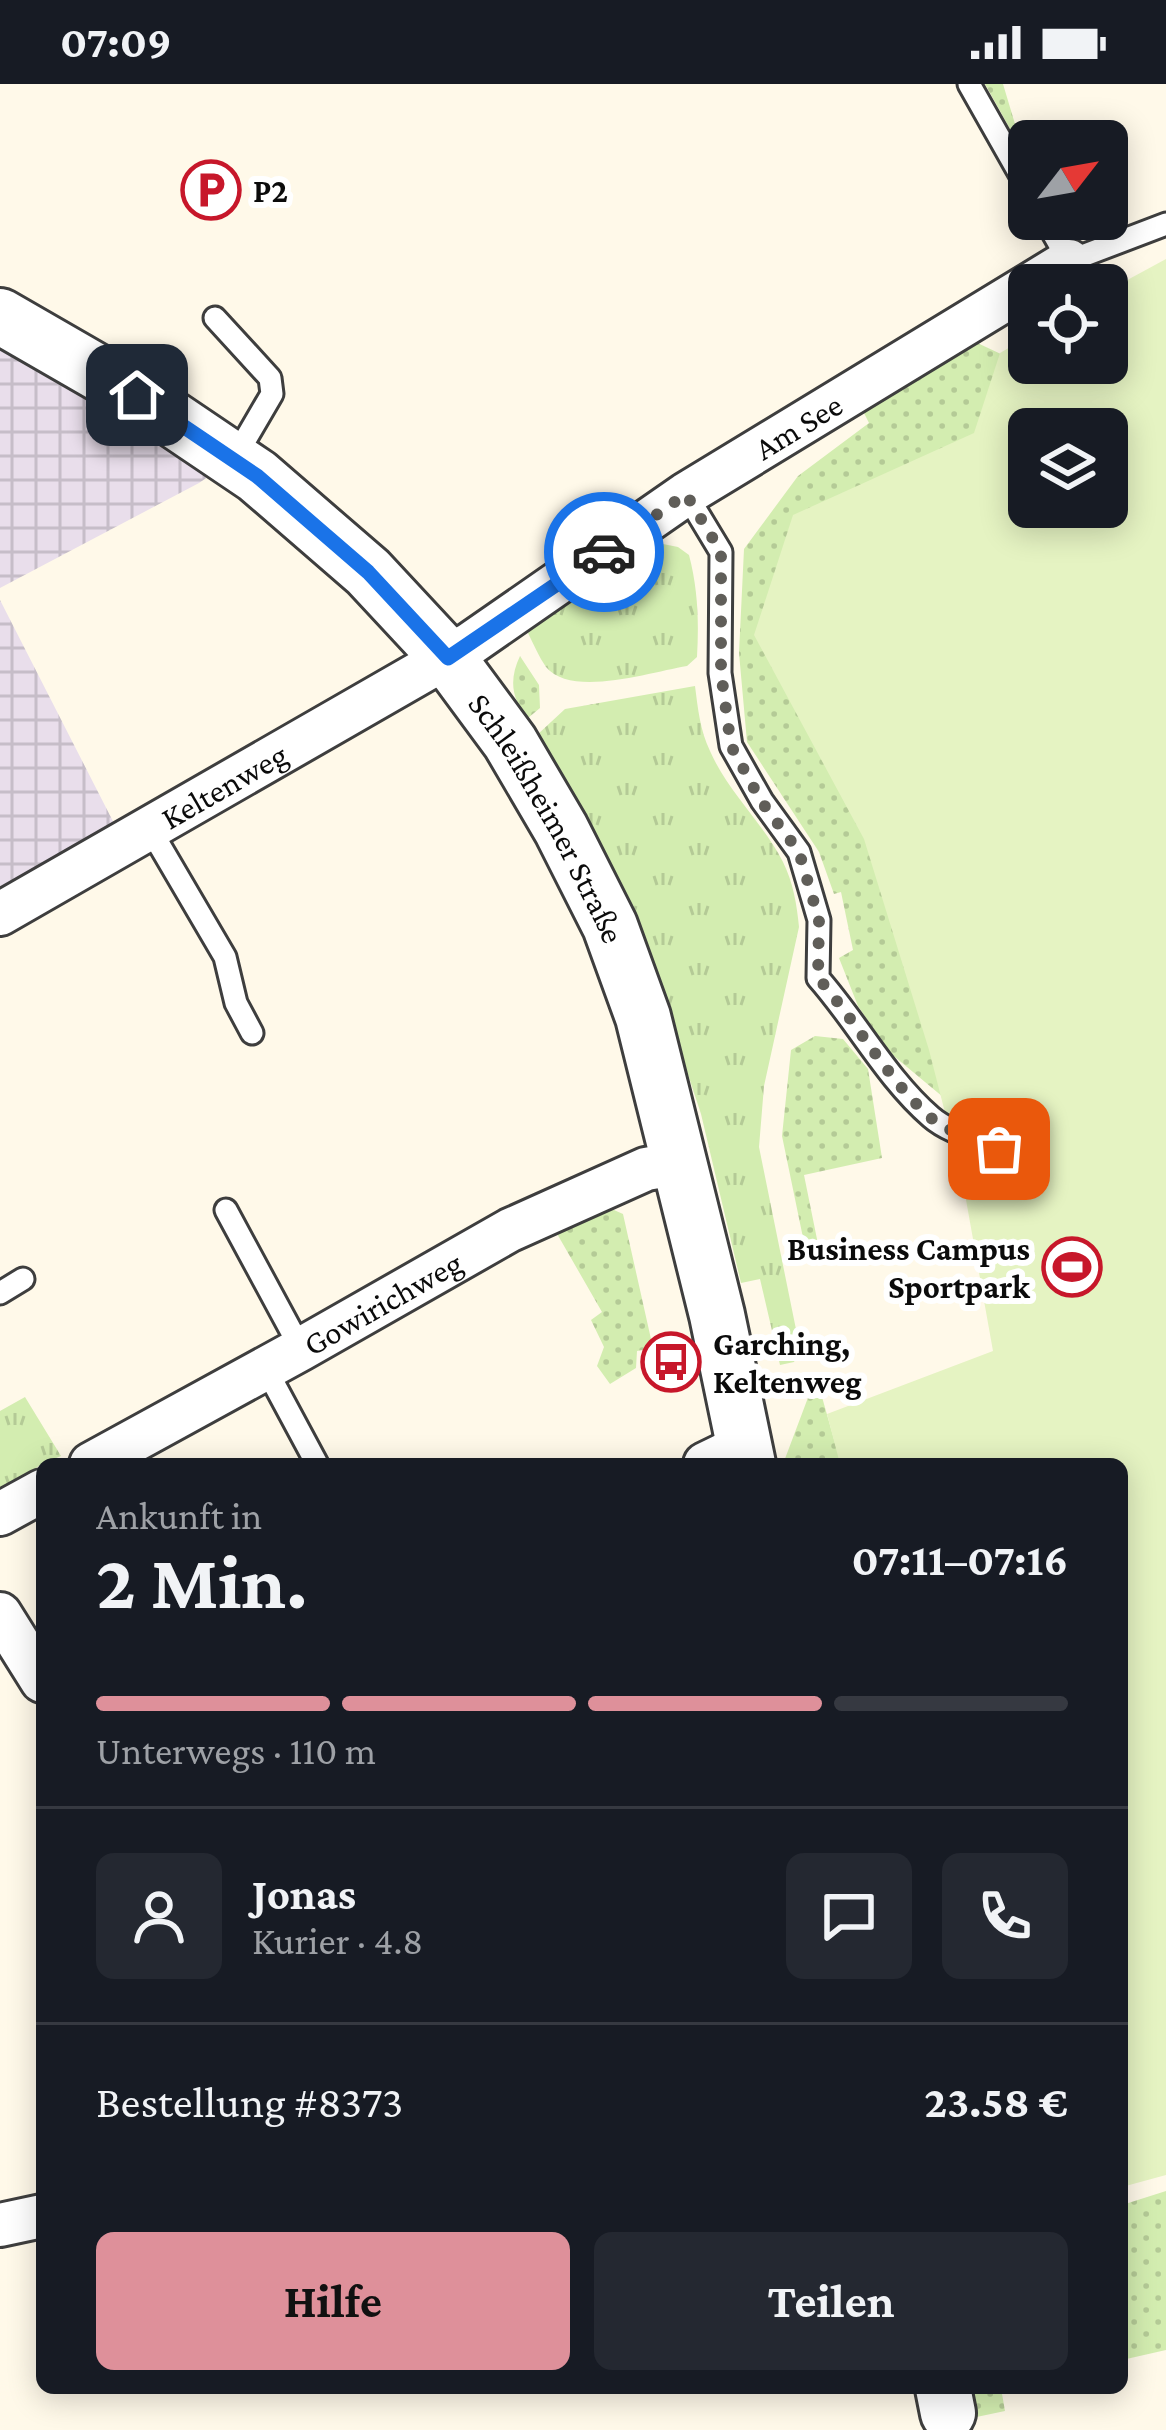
<!DOCTYPE html>
<html lang="de">
<head>
<meta charset="utf-8">
<style>
	:root { --surface:#171b24; --page:#242831; --text:#f1f3f6; --muted:#9ea1a6; --line:#363941; --accent:#de909a }
	body { margin:0; font-family:"Crimson Pro",serif; background:var(--page); color:var(--text); height:100vh; display:flex; flex-direction:column; font-size:45px; white-space:nowrap }
	* { box-sizing:border-box; margin:0 }
	p { font-size:39px; color:var(--muted) }
	.icon { flex:none; width:66px; height:66px; fill:none; stroke:currentColor; stroke-width:2; stroke-linecap:round; stroke-linejoin:round }
	.map { position:relative; flex:1; overflow:hidden }
	.details { position:absolute; left:36px; top:1374px; width:1092px; height:936px; display:flex; flex-direction:column; background:var(--surface); border-radius:18px; box-shadow:0 6px 30px #0003 }
	.details>* { flex:none }
	.needle { width:78px; rotate:59deg }
	.controls { position:absolute; left:1008px; top:36px; display:grid; gap:24px }
	.controls a { display:grid; place-items:center; width:120px; height:120px; border-radius:18px; background:var(--surface); box-shadow:0 6px 30px #0003; font-size:60px }
	.pin { position:absolute; display:grid; place-items:center; width:102px; height:102px; color:#fff; margin:-51px; border-radius:24px; box-shadow:0 6px 18px #0006 }
	.courier { position:absolute; display:grid; place-items:center; width:120px; height:120px; margin:-60px; border:9px solid #1a73e8; border-radius:50%; background:#fff; color:#222; box-shadow:0 3px 15px #0007 }
	.headline em { font-style:normal; font-weight:700 }
	.headline div { display:flex; flex-direction:column-reverse }
	.headline { display:flex; align-items:center; justify-content:space-between; height:204px; padding:0 60px }
	h1 { font-size:78px; font-weight:700; line-height:90px }
	.bar { display:grid; grid-template-columns:repeat(4,1fr); gap:18px 12px; align-content:center; height:144px; padding:0 60px }
	.bar i { height:15px; border-radius:9px; background:var(--line) }
	.bar .selected { background:var(--accent) }
	.bar p { grid-column:span 4 }
	.line { display:flex; align-items:center; gap:30px; padding:0 60px; border-top:3px solid var(--line) }
	.line div { flex:1 }
	.round { display:grid; place-items:center; flex:none; width:126px; height:126px; border-radius:18px; background:var(--page) }
	.primary-button { display:flex; gap:24px; margin-top:auto; padding:24px 60px }
	.primary-button a { flex:1; height:138px; border-radius:18px; background:var(--accent); color:#111; font-size:48px; font-weight:700; line-height:138px; text-align:center }
	.primary-button a+a { background:var(--page); color:var(--text) }
	.status { display:flex; justify-content:space-between; align-items:center; height:84px; padding:0 60px; background:var(--surface); direction:ltr }
	.status svg { height:33px; fill:currentColor }
	.map>svg:first-child { display:block }
</style>
</head>
<body>
<div class="status"><b>07:09</b><svg viewBox="0 0 49 12"><path d="M0 12V9h3v3zM5 12V6h3v6zM10 12V3h3v9zM15 12V0h3v12zM26 1h20v11H26zM47 4h2v5h-2z"/></svg></div>
<div class="map">
<svg width="1166" height="2346" viewBox="0 0 1166 2346">
	<defs>
		<pattern id="industrial-grid" width="8" height="8" patternUnits="userSpaceOnUse" patternTransform="scale(3)"><rect width="8" height="8" fill="#e9deeb"/><path d="M0 4h8M4 0v8" fill="none" stroke="#c6bdc8"/></pattern>
		<pattern id="grass-dots" width="8" height="8" patternUnits="userSpaceOnUse" patternTransform="scale(3)"><rect width="8" height="8" fill="#d3edb0"/><path d="M2 2h.1M6 6h.1" fill="none" stroke="#b4ca96" stroke-width="1.8" stroke-linecap="round"/></pattern>
		<pattern id="park-tufts" width="24" height="20" patternUnits="userSpaceOnUse" patternTransform="scale(3)"><rect width="24" height="20" fill="#d3edb0"/><path d="M3 7l-1-3M5 7V3M7 7l1-3M15 17l-1-3M17 17v-4M19 17l1-3" fill="none" stroke="#b4ca96"/></pattern>
	</defs>
	<rect width="100%" height="100%" fill="#fff9e9"/>
	<path fill="url(#industrial-grid)" d="M0,224L240,371L199,399L0,504Z
		M0,516L121,753L0,821Z"/>
	<path fill="url(#grass-dots)" d="M985,0H1003L1024,70Z
		M971,256L1003,271L967,1033L889,968L858,922L839,874L853,866L841,808L834,810L819,768L747,658L739,569L744,465L798,392L869,339L861,323Z
		M520,572L539,601L540,624L528,634C511,615 509,595 520,572Z
		M815,952L843,955L868,985L882,1074L804,1091L820,1170L807,1173L782,1052L791,966Z
		M614,1126L623,1130L653,1264L637,1267L636,1284L610,1300L597,1282L604,1263L591,1236L602,1228L556,1148L601,1127Z
		M809,1311L822,1313L841,1380H783Z
		M1166,2107V2266L1122,2276V2121Z
		M963,2304H1001L1005,2327L967,2335Z"/>
	<path fill="url(#park-tufts)" d="M663,460L678,463L689,471C698,505 699,538 697,573L687,582C651,588 571,614 546,583C539,573 533,559 528,549L537,533L649,466Z
		M695,602C698,625 700,646 710,667C728,708 763,739 783,778C793,798 797,821 799,843L764,1002L759,1063L800,1265L794,1278L780,1281L760,1195L741,1199L701,1030L657,896L585,728L537,651L565,625Z
		M25,1313L61,1372L42,1380L0,1407V1327Z"/>
	<path fill="#e5f3c2" fill-rule="evenodd" d="M1166,175V2091L1122,2103V1380H840L827,1330L993,1267L963,1099L929,966L864,755L754,551L793,431L974,349L1000,269L1029,252V279H1107V207ZM1029,345H1107V423H1029Z"/>
	<g fill="none" stroke-linecap="round" stroke-linejoin="round">
		<defs>
			<path id="service" d="M969,0L1029,106
				M1045,135L1069,177L1166,140
				M215,234L270,294L272,310L234,375
				M686,410L721,468L720,589L731,662L762,717L799,768L819,836L818,894C857,938 886,994 931,1033C948,1048 978,1056 999,1065
				M150,745L225,873L236,919L252,949
				M226,1126L301,1265
				M0,1209L23,1195
				M266,1285L317,1380"/>
			<g id="minor">
				<path id="s1" d="M0,830L470,560L686,410L1069,177"/>
				<path id="s2" d="M91,1380L301,1265L510,1146L646,1085L680,1079"/>
				<path d="M705,1380L744,1361"/>
				<path d="M0,1430L42,1407"/>
				<path d="M0,1530L42,1597"/>
				<path d="M0,2141L42,2132"/>
			</g>
			<g id="tertiary">
				<path id="s3" d="M0,232L137,311L257,392L368,488L448,574L510,658L561,745L610,842L643,933L717,1231L748,1380"/>
				<path d="M943,2304L948,2329"/>
			</g>
		</defs>
		<use href="#service" stroke="#3e3e3e" stroke-width="27"/>
		<use href="#minor" stroke="#3e3e3e" stroke-width="48"/>
		<use href="#tertiary" stroke="#3e3e3e" stroke-width="60"/>
		<use href="#service" stroke="#fff" stroke-width="21"/>
		<use href="#minor" stroke="#fff" stroke-width="42"/>
		<use href="#tertiary" stroke="#fff" stroke-width="54"/>
	</g>
	<g fill="none" stroke-linecap="round" stroke-linejoin="round">
		<path stroke="#605e59" stroke-width="12" stroke-dasharray="0 21.6" d="M604,468L686,410L721,468V589L731,662L761,717L799,768L819,836L818,894C857,938 886,994 931,1034C948,1048 978,1056 999,1065"/>
		<path stroke="#1a73e8" stroke-width="15" d="M137,311L257,392L368,488L448,574L604,468"/>
	</g>
	<defs>
		<symbol id="parking-ring" viewBox="-11 -11 22 22"><circle r="9.5" fill="#fff" stroke="#c7172a" stroke-width="1.5"/><path d="M-3.5-5.5H1a3.5 3.5 0 0 1 0 7H-1V5.5H-3.5ZM-1-3.4V-.6H.8a1.4 1.4 0 0 0 0-2.8Z" fill="#c7172a"/></symbol>
		<symbol id="stadium-ring" viewBox="-11 -11 22 22"><circle r="9.5" fill="#fff" stroke="#c7172a" stroke-width="1.5"/><path d="M0-5a6.5 5 0 1 0 0 10a6.5 5 0 1 0 0-10ZM-3.5-1.8h7v3.6h-7Z" fill="#c7172a"/></symbol>
		<symbol id="bus-ring" viewBox="-11 -11 22 22"><circle r="9.5" fill="#fff" stroke="#c7172a" stroke-width="1.5"/><path d="M-5-6H5V4H4V6H2V4H-2V6H-4V4H-5ZM-3.5-4V0h7V-4ZM-3.5 1.2v1.5H-2V1.2ZM2 1.2v1.5H3.5V1.2Z" fill="#c7172a"/></symbol>
	</defs>
	<g fill-rule="evenodd">
		<use href="#parking-ring" x="178" y="73" width="66" height="66"/>
		<use href="#stadium-ring" x="1039" y="1150" width="66" height="66"/>
		<use href="#bus-ring" x="638" y="1245" width="66" height="66"/>
	</g>
	<g text-anchor="middle" dominant-baseline="central" stroke-width="12" stroke-linejoin="round" paint-order="stroke">
		<g font-size="33" font-weight="bold" fill="#0b0b0b" stroke="#fff" text-anchor="start">
			<text x="253" y="106">P2</text>
			<text x="1030" y="1164" text-anchor="end">Business Campus<tspan x="1030" dy="38">Sportpark</tspan></text>
			<text x="713" y="1259">Garching,<tspan x="713" dy="38">Keltenweg</tspan></text>
		</g>
		<g font-size="33" fill="#0b0b0b" stroke="#fff">
			<text stroke="none"><textPath href="#s1" startOffset="936">Am See</textPath></text>
			<text stroke="none"><textPath href="#s1" startOffset="258">Keltenweg</textPath></text>
			<text stroke="none"><textPath href="#s3" startOffset="756">Schleißheimer Straße</textPath></text>
			<text stroke="none"><textPath href="#s2" startOffset="333">Gowirichweg</textPath></text>
		</g>
	</g>
</svg>
<div class="controls">
<a><svg class="needle" viewBox="-14 -14 28 28"><path d="M0-13l5 13h-10z" fill="#e53935"/><path d="M0 13l5-13h-10z" fill="#9ea1a6"/></svg></a>
<a><svg class="icon" aria-label="locate" viewBox="0 0 24 24"><circle cx="12" cy="12" r="6"/><path d="M12 2v4M12 18v4M2 12h4M18 12h4"/></svg></a>
<a><svg class="icon" aria-label="layers" viewBox="0 0 24 24"><path d="M12 4l9 5-9 5-9-5zM3 14l9 5 9-5"/></svg></a>
</div>
<div class="pin" style="left:999px;top:1065px;background:#ea580c"><svg class="icon" aria-label="bag" viewBox="0 0 24 24"><path d="M5 8h14l-1 12H6zM9 8a3 3 0 0 1 6 0"/></svg></div>
<div class="pin" style="left:137px;top:311px;background:#1f2937"><svg class="icon" aria-label="home" viewBox="0 0 24 24"><path d="M3 11l9-7 9 7M6 9v11h12V9"/></svg></div>
<div class="courier" style="left:604px;top:468px"><svg class="icon" aria-label="car" viewBox="0 0 24 24"><path d="M5 17H2v-5l4-1 3-4h7l3 4 3 1v5h-3M9 17h6M6 11h13"/><circle cx="7" cy="17" r="2"/><circle cx="17" cy="17" r="2"/></svg></div>
<section class="details">
<div class="headline"><div><h1>2 Min.</h1><p>Ankunft in</p></div><em>07:11–07:16</em></div>
<div class="bar"><i class="selected"></i><i class="selected"></i><i class="selected"></i><i></i><p>Unterwegs · 110 m</p></div>
<div class="line" style="height:216px"><a class="round"><svg class="icon" aria-label="person" viewBox="0 0 24 24"><circle cx="12" cy="8" r="4"/><path d="M4 21q1-7 8-7t8 7"/></svg></a><div><b>Jonas</b><p>Kurier · 4.8</p></div><a class="round"><svg class="icon" aria-label="chat" viewBox="0 0 24 24"><path d="M4 5h16v11H9l-5 4z"/></svg></a><a class="round"><svg class="icon" aria-label="phone" viewBox="0 0 24 24"><path d="M5 4h4l2 5-3 2q2 4 5 5l2-3 5 2v4C11 20 4 13 5 4z"/></svg></a></div>
<div class="line" style="height:156px"><div>Bestellung #8373</div><b>23.58 €</b></div>
<div class="primary-button"><a>Hilfe</a><a>Teilen</a></div>
</section>
</div>
</body>
</html>
